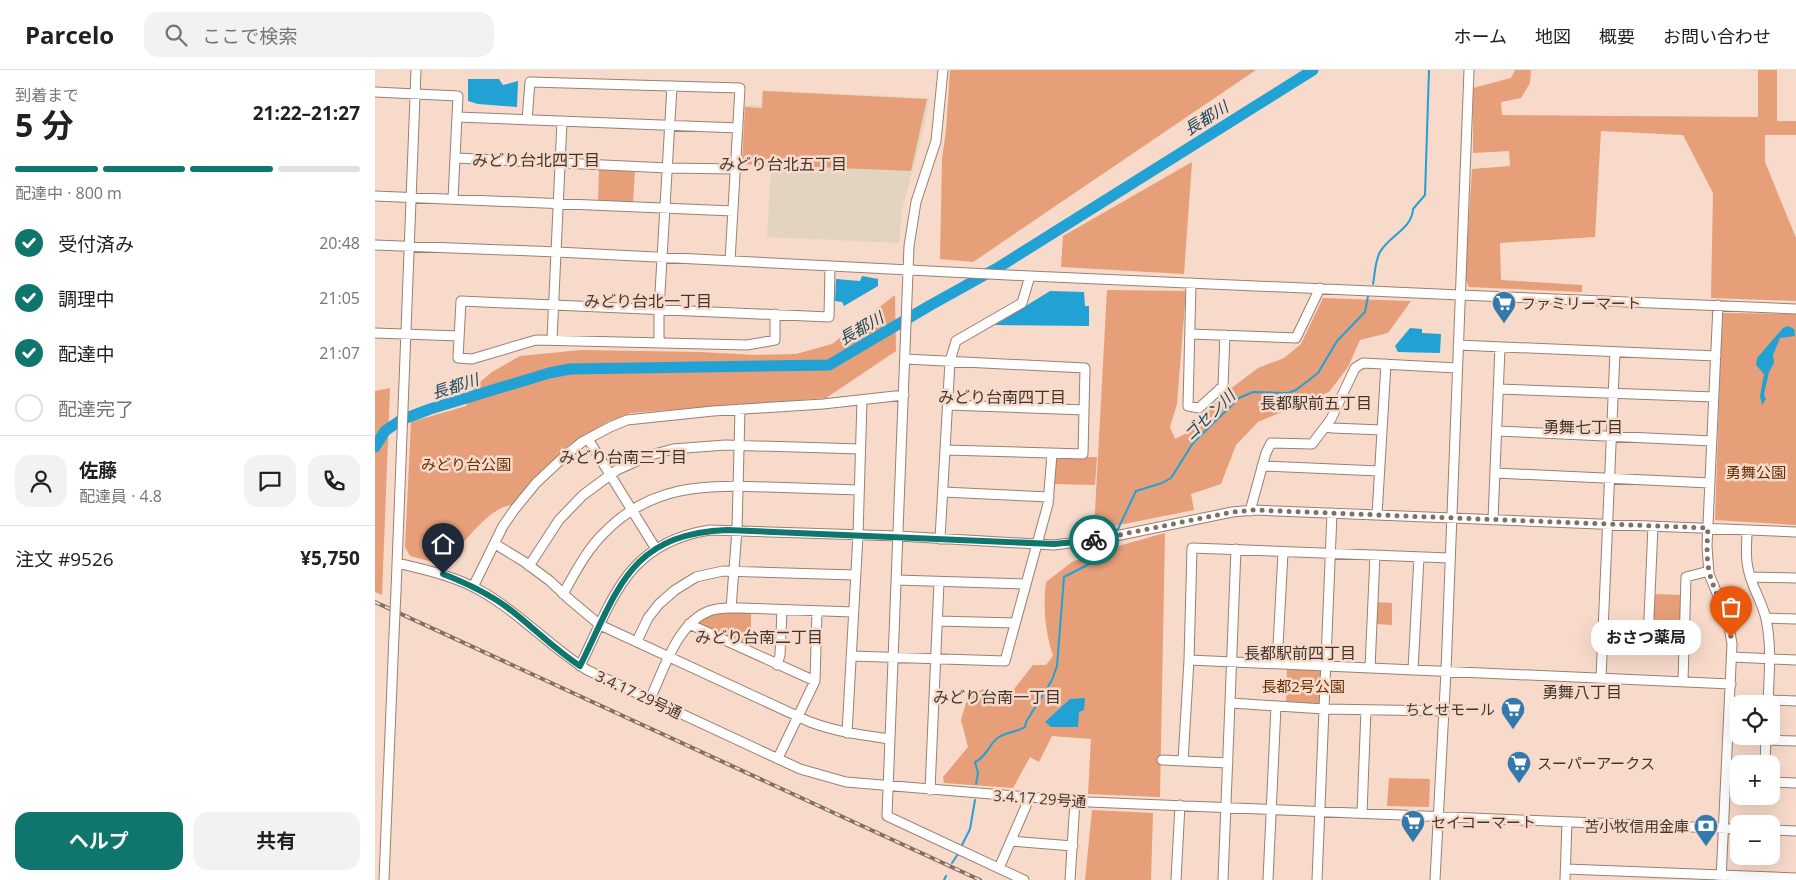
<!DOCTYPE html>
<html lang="ja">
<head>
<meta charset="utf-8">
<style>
	:root { --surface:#fff; --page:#f2f2f2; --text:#202124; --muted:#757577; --line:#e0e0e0; --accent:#0f766e }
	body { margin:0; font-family:"Open Sans","Noto Sans JP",sans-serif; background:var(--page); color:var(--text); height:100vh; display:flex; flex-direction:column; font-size:19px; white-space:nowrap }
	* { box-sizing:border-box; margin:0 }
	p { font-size:16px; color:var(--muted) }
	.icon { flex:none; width:28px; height:28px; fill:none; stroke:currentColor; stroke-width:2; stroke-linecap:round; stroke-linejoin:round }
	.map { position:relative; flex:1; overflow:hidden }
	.panel { display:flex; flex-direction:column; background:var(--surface); width:375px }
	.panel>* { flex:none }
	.buttons { position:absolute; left:1355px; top:625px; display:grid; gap:10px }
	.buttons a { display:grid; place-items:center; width:50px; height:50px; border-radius:10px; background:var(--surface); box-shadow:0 5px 20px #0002; font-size:25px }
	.pin { position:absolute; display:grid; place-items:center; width:42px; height:42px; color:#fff; margin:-51px -21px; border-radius:50% 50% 50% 0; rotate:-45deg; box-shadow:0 0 5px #0007 }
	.pin .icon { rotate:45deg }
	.courier { position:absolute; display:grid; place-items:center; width:50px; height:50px; margin:-25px; border:4px solid #0f766e; border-radius:50%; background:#fff; color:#222; box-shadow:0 1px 6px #0007 }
	.bubble { position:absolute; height:35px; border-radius:15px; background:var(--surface); box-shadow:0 5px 20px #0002; font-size:16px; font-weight:700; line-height:35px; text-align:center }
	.headline em { font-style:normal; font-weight:700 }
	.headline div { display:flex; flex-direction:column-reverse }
	.headline { display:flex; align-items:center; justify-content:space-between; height:85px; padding:0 15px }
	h1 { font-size:32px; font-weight:700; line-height:38px }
	.bar { display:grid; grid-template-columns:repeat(4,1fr); gap:8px 5px; align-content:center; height:60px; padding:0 15px }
	.bar i { height:6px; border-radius:4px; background:var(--line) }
	.bar .active { background:var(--accent) }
	.bar p { grid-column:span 4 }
	.line { display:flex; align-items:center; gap:12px; padding:0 15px; border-top:1px solid var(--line) }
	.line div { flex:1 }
	.round { display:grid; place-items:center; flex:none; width:52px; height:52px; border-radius:15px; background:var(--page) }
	ol { padding:0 15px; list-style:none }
	li { display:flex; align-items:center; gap:15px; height:55px }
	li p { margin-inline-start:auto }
	li .icon { padding:5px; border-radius:50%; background:var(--accent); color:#fff; stroke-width:4 }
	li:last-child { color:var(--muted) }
	li i { width:28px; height:28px; border:2px solid var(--line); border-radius:50% }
	.cta { display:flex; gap:10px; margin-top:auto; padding:10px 15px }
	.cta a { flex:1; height:58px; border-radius:15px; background:var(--accent); color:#fff; font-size:20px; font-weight:700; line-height:58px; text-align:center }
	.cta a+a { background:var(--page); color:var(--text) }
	header { display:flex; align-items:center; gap:30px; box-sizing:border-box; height:70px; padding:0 25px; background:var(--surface); border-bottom:1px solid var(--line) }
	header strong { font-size:24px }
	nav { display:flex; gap:28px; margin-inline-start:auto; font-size:18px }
	.search { width:350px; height:45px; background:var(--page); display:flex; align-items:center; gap:12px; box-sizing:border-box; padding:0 18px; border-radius:15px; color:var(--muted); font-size:19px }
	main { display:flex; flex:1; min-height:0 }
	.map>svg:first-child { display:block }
</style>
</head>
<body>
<header>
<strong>Parcelo</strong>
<div class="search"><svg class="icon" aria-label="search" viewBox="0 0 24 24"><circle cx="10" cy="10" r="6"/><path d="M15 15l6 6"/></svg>ここで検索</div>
<nav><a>ホーム</a><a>地図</a><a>概要</a><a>お問い合わせ</a></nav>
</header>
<main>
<section class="panel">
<div class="headline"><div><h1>5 分</h1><p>到着まで</p></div><em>21:22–21:27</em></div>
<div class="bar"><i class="active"></i><i class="active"></i><i class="active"></i><i></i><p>配達中 · 800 m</p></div>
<ol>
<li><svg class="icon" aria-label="check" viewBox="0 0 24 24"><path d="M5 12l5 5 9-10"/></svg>受付済み<p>20:48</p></li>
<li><svg class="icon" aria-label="check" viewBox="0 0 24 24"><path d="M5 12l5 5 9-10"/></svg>調理中<p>21:05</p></li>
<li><svg class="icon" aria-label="check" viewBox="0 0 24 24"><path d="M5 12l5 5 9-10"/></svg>配達中<p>21:07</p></li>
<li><i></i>配達完了</li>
</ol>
<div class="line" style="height:90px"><a class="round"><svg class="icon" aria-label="person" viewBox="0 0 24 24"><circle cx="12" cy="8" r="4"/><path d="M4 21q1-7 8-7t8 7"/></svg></a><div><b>佐藤</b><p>配達員 · 4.8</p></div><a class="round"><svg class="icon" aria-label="chat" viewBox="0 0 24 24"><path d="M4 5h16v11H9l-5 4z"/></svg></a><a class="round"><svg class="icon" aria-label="phone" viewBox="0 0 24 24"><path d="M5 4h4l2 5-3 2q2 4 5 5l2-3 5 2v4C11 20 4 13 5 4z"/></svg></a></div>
<div class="line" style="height:65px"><div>注文 #9526</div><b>¥5,750</b></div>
<div class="cta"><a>ヘルプ</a><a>共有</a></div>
</section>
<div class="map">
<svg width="1421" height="810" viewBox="0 0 1421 810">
	<rect width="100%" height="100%" fill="#f7daca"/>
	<path fill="#e3d4c1" d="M387,20L554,28L550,54L527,140L524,173L392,167L396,97L366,95L368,35L386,36Z"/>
	<path fill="#e69f78" d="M575,0H881L598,192L565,189L567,89L571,60Z
		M1140,0H1156L1155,13L1146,28L1126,32L1127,45L1383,47V0H1402V51H1421V65H1390V92L1421,168V231L1336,228L1338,123L1308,65L1226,61L1220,167L1125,173L1126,210L1207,215V222L1094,217L1090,208L1097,99L1135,96L1134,81L1098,83V18L1136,8Z
		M388,21L552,29L536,101L367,94L370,37L387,38Z
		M817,92L809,204L686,197L688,166Z
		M224,99L260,100L258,133L223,131Z
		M732,220L811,221L802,334L795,357L800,369L812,363L850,323L883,298L909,288L926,274L948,228L1036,231L1013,263L985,270L973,297L954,322L883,352L861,375L846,414L816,424L819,440L719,460Z
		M520,225L521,281L451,328L256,343L232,352L194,375L137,435C114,436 84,479 69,495L35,486L30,477L36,352L91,336L100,316L117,302L145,286L206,280L324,282L381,285L421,284L457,274Z
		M1347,243L1421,244V455L1340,450Z
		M15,318L7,525L0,522V321Z
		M680,387H722L720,415L679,414Z
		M790,463L785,727L713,724L716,669L677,666L664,692L655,687L638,718L569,713L568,707L593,677L586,650L591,633L598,623L612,618L624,621L639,619L658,595H671L678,586C670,561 668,538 671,512L697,492L736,478Z
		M1279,524L1307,525L1306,568L1278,567Z
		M1001,532L1017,533V555L1001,554Z
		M348,541L376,543V580L324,556L323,551L336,544Z
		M912,598L947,599L945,634L911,632Z
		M1014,708L1055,709L1054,737L1012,736Z
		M717,740L778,743L776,810H710Z"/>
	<path fill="#22a1d4" d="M93,9H124L128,15L143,11L142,37L103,34L93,31Z
		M487,206L503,209V216L469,236L467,232L460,231L461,209L485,211Z
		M675,221L709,222L710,236H714V256L620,255Z
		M1413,256L1419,259L1420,266L1405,268L1398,285L1399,293L1394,302L1389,324L1391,329L1387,335L1385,326L1389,304L1381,295L1382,288L1408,258Z
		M1035,258L1047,259V263L1066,264L1065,283L1023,282L1020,276Z
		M710,628L709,640L704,642L703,657H676L670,652L695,629Z"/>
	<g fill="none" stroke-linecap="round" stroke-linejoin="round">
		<path stroke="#22a1d4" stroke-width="2" d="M998,214C1000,203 1000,191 1005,182C1015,165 1037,159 1038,139L1050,125L1054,0
			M742,461L761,421L787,413L796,408L818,373L864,328L878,322L913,323L921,320L943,303L962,271L990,242L993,226
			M601,714L603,703L600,692C613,686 614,673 624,667C632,662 642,662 650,657L651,652L677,610L682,596L689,507L728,487L733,474
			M587,775L595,759L600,730
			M577,793L583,784
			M569,810L571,806"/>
		<path stroke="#22a1d4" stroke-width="11" d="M0,377L10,361L26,350L55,339L174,303L195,299L454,295L554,236L624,197L938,0"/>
		<defs>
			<path id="minor" d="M568,0L561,71L541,132L534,176L512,746L649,810
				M0,22L83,26L78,129
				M82,47L363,58
				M152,50L155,12L365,18L355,191
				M81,88L293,98L360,99
				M0,126L358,141
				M0,175L182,182L655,206L1085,225L1421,239
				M816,213L813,336L824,338L848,316L850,265
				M1343,235L1332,476L1334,504L1353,550L1357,574L1346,810
				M400,244V270L372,275L161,270L97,289L83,288L86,231L454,247L455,196
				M0,263L84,266
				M815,264L921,268L945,218
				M177,270L187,51
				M284,273V240L297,16
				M1083,275L1341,286
				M530,289L710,298L708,384L570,380
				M1123,319L1339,327
				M573,335L709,340
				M951,356L957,358L1007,360
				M1122,361L1337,371
				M213,369L281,479
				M887,396L1004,401
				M1120,403L1335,413
				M568,422L674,427
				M875,441L891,383L896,373L937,374L956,349L980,298L988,293L1082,298
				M1002,445L1011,294
				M1118,450L1125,277
				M1372,460C1372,473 1370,486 1373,498C1376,516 1387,531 1391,549C1397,577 1394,605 1393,634
				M565,469L575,291L581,271L647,233L655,206
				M120,474L148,491L175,511L194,529L225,555L435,652C462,662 486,665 515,669
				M22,493C51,500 80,506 106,521C145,543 174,576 212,600L425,699L471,712L714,732L1364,759
				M154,496L184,450L208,425L242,400L276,385L298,379L350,375L485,379
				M1375,507L1421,508
				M521,510L650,514
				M98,517L128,456L139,440L161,413L191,385L207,372L235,357L252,350L338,341L448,334L529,325
				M21,521L41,0
				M188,524C200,503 211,481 228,464C276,414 329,415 393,417C423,418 454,419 484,420
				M356,538L362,460L365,339
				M1391,548L1421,549
				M562,551L640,553
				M314,554L440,611
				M1227,570L1309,572
				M262,571L273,548L284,534L300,520L321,507L348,501L480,505
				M1273,571L1278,456
				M476,586L630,591L673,434L677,384
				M1357,587L1421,590
				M814,590L1356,614
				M902,594L908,483
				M402,595L405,585L407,540
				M205,596C238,529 251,473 335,460L523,466L679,475L726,469L857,442L879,440L1421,462
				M995,598L1000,485
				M1038,600L1044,487
				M1226,608L1240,282
				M1308,611L1311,507L1334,501
				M275,629C289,600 302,553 334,541C344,537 355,538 365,538L478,542
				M1393,630L1421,631
				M856,633L949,639L1068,641
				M472,663L483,465L487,330
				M1391,670L1421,671
				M403,688L440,611L442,541
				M787,690L853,693
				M808,691L814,590L817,478L1074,488
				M1390,694L1391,666
				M1351,710L1364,711
				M1396,712L1421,713
				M555,720L564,512
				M987,743L991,640
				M1396,760L1421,761
				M636,771L698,776
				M624,798L651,736L652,728
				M1191,799L1421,808
				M9,810L19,565
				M695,810L700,731
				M801,810L805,735
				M848,810L861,479
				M893,810L901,636
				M942,810L957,443
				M1060,810L1071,601L1094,0
				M1190,810L1192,752"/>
		</defs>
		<use href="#minor" stroke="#9a8072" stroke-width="11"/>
		<use href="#minor" stroke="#fff" stroke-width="9"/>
		<defs>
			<path id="rail" d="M0,532L605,810"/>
		</defs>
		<use href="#rail" stroke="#816f66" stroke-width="4"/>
		<use href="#rail" stroke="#f7daca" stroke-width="2" stroke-dasharray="5.5" stroke-linecap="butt"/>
		<defs>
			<path id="minor-bridge" d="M19,565L21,521"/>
		</defs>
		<use href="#minor-bridge" stroke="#9a8072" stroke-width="11" stroke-linecap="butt"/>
		<use href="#minor-bridge" stroke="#fff" stroke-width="9"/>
	</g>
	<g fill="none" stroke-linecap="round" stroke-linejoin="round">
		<path stroke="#816f65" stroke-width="5" stroke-dasharray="0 9" d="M719,470L857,442L879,440L1333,458C1332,474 1331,490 1335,505C1341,526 1352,545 1356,567"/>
		<path stroke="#0f766e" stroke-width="6" d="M68,504C91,513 113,523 133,538C158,557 179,579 205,596C243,520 254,464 352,460L679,474L719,470"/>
	</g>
	<defs>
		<symbol id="supermarket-pin" viewBox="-11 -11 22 30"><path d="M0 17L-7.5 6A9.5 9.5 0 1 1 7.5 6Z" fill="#3279ad" stroke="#f7daca"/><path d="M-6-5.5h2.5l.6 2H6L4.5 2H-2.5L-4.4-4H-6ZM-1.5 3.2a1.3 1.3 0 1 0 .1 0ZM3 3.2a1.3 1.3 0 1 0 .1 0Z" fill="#fff"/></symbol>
		<symbol id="bank-pin" viewBox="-11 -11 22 30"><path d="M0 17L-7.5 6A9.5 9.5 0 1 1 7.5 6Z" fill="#3279ad" stroke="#f7daca"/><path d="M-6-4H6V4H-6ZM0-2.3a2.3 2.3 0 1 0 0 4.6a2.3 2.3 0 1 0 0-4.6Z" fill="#fff"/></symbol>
	</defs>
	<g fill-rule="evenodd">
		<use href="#supermarket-pin" x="1115" y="219" width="28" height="38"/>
		<use href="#supermarket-pin" x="1124" y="625" width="28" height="38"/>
		<use href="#supermarket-pin" x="1130" y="679" width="28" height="38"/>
		<use href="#supermarket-pin" x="1024" y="738" width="28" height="38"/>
		<use href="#bank-pin" x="1317" y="742" width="28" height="38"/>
	</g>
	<g text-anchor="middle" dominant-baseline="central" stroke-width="5" stroke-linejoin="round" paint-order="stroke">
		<g font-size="15" fill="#41352f" stroke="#f7daca" text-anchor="start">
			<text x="1146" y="233">ファミリーマート</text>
			<text x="1120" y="639" text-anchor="end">ちとせモール</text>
			<text x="1162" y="693">スーパーアークス</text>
			<text x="1056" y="752">セイコーマート</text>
			<text x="1314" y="756" text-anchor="end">苫小牧信用金庫</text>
		</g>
		<g font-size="15" fill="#662e05" stroke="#f7daca">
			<text x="91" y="394">みどり台公園</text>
			<text x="1381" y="402">勇舞公園</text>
			<text x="928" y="616">長都2号公園</text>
		</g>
		<g font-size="15" fill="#41352f" stroke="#f7daca">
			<text transform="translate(264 624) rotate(25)">3.4.17 29号通</text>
			<text transform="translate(665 728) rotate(4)">3.4.17 29号通</text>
		</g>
		<g font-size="16" font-style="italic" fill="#1a4a5f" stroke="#f7daca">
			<text transform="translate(831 48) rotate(-32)">長都川</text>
			<text transform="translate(486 258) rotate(-30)">長都川</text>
			<text transform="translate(80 316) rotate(-18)">長都川</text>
			<text transform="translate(834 345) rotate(-44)">ゴセン川</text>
		</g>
		<g font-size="16" fill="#41352f" stroke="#f7daca">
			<text x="161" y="90">みどり台北四丁目</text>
			<text x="408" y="94">みどり台北五丁目</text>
			<text x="273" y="231">みどり台北一丁目</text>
			<text x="627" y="327">みどり台南四丁目</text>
			<text x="941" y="333">長都駅前五丁目</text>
			<text x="1208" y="357">勇舞七丁目</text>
			<text x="248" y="387">みどり台南三丁目</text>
			<text x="384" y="567">みどり台南二丁目</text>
			<text x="925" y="583">長都駅前四丁目</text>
			<text x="1207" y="622">勇舞八丁目</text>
			<text x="622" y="627">みどり台南一丁目</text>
		</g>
	</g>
</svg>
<div class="buttons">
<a><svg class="icon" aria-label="locate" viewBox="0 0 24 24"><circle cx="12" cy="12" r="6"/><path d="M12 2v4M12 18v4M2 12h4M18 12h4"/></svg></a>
<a>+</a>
<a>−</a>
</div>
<div class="pin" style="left:1356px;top:567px;background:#ea580c"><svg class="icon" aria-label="bag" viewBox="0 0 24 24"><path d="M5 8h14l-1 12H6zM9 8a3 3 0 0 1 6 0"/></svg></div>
<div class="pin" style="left:68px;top:504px;background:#1f2937"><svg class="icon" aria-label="home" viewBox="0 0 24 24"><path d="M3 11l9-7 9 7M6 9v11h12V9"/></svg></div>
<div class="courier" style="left:719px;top:470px"><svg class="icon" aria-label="bike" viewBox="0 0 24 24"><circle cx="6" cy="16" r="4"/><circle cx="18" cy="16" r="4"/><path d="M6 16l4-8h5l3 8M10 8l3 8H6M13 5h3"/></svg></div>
<div class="bubble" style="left:1216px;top:550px;width:110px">おさつ薬局</div>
</div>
</main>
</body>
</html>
